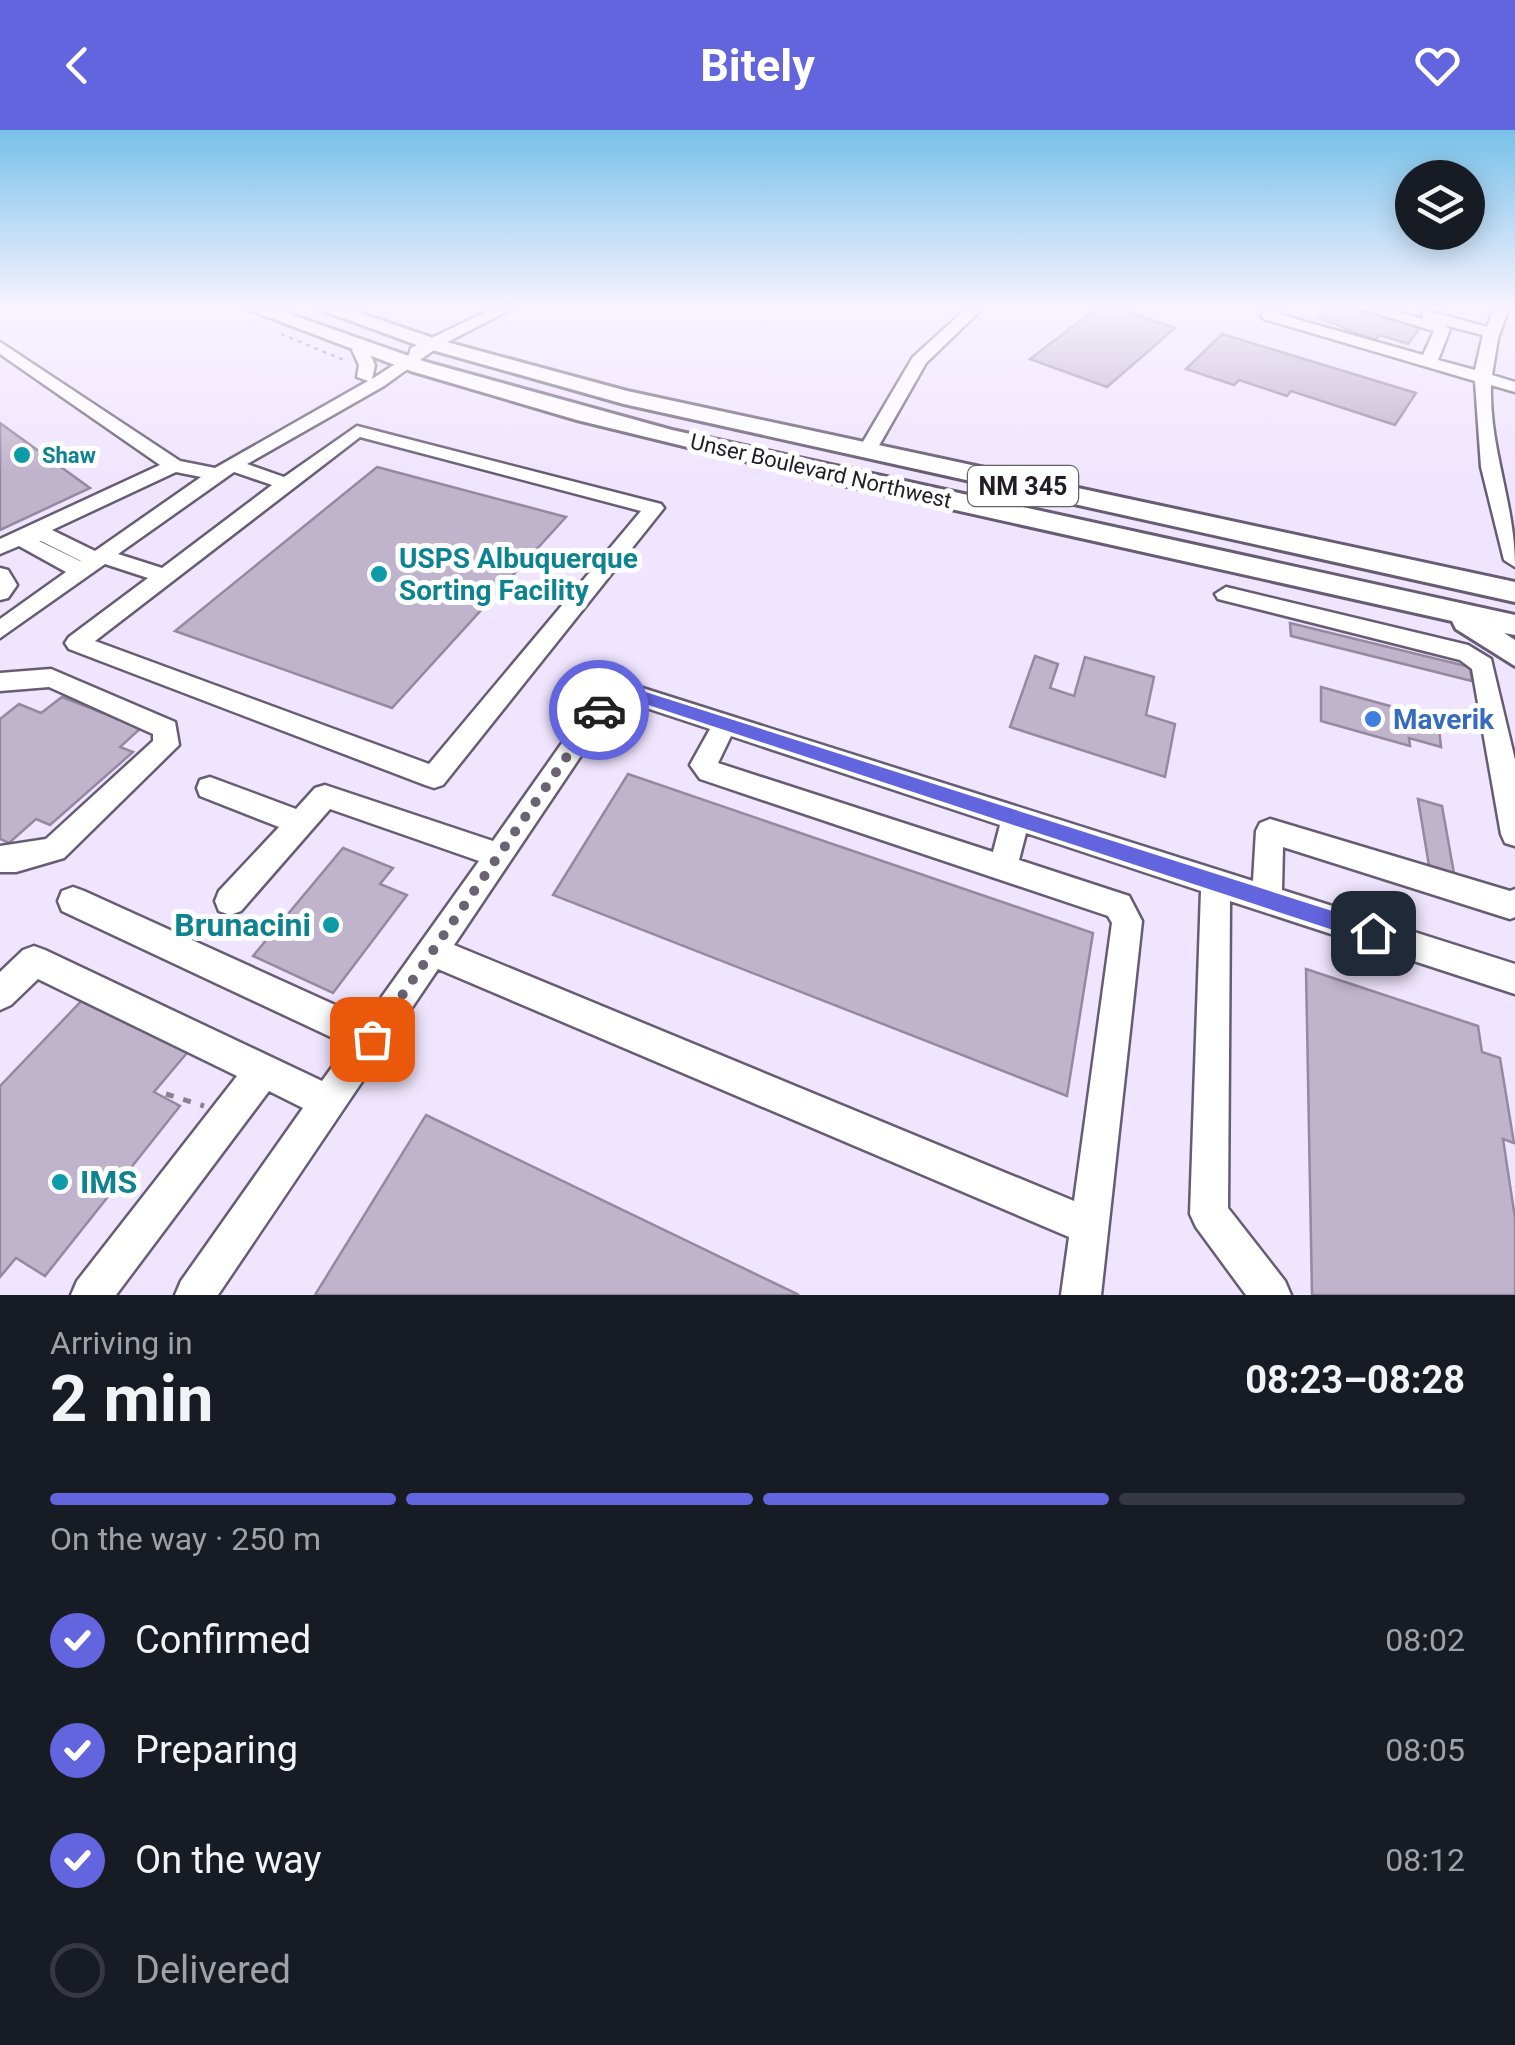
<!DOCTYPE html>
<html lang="en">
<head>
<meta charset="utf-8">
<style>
	:root { --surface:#171b24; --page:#242831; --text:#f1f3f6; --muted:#9ea1a6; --line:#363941; --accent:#6365de }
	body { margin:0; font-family:Roboto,sans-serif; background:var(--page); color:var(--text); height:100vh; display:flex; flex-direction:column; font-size:38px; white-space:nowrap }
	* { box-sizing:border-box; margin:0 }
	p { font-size:32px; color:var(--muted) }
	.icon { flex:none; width:55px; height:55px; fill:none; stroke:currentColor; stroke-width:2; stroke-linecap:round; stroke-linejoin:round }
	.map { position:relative; height:1165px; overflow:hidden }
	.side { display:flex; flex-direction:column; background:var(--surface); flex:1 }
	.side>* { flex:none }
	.controls { position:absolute; left:1395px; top:30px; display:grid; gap:20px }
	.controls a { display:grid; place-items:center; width:90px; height:90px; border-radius:50%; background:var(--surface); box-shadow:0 5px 25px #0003; font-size:50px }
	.pin { position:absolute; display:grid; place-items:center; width:85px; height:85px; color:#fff; margin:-42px; border-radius:20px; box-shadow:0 5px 15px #0006 }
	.courier { position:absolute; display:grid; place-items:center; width:100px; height:100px; margin:-50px; border:8px solid #6365de; border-radius:50%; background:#fff; color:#222; box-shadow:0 2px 12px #0007 }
	.head em { font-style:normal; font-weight:700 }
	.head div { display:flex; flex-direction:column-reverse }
	.head { display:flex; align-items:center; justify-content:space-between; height:170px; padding:0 50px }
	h1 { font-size:65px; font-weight:700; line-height:75px }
	.bar { display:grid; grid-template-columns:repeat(4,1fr); gap:15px 10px; align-content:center; height:120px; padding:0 50px }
	.bar i { height:12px; border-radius:8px; background:var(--line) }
	.bar .on { background:var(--accent) }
	.bar p { grid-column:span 4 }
	ol { padding:0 50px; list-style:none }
	li { display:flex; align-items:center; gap:30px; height:110px }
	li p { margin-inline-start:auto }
	li .icon { padding:10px; border-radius:50%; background:var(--accent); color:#fff; stroke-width:4 }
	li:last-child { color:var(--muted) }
	li i { width:55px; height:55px; border:5px solid var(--line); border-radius:50% }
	header { display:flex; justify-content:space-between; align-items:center; height:130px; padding:0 50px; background:var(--accent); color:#fff; font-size:45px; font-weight:700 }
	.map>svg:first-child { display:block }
</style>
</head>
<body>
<header><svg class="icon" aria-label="back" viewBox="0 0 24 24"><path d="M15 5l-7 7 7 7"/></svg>Bitely<svg class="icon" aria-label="heart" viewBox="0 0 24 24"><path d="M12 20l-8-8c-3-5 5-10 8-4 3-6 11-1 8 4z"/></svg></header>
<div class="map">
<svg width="1515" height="1165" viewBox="0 0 1515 1165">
	<rect width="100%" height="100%" fill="#f0e5fe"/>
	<path fill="#c0b4cc" stroke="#9489a0" stroke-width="2.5" d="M1097,178H1114L1175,198L1107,257L1030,229Z
		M1329,178H1351L1420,198L1408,214L1380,205L1375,210L1319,188Z
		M1222,204L1416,263L1395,295L1291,261L1287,266L1239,250L1234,255L1186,239Z
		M0,293L90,358L0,400Z
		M377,337L566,387L392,578L175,501Z
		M1290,493L1470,537L1472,551L1291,506Z
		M1035,526L1058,534L1050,558L1074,566L1085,527L1154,547L1146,585L1175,594L1165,647L1010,597Z
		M1321,557L1426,586L1424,594L1439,598L1441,617L1409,608L1410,616L1321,591Z
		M62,567L141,598L120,617L133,622L50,695L36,689L9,713L0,709V589L19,574L41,583Z
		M628,644L1093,803L1067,966L553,765Z
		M1418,669L1442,676L1455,749L1430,742Z
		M343,718L393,738L380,754L407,765L333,863L253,826Z
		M1306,839L1478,896L1482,922L1500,928L1514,1013L1503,1009L1515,1088V1165H1312Z
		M88,864L192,917L154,962L180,976L45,1146L16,1128L0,1147V956Z
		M426,985L799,1165H315Z"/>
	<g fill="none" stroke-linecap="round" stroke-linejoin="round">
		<defs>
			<path id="minor" d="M494,178H513L438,217L384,256L247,334L284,347L357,296L661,374L664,378L443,655L434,658L425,655L69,519L65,513L69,507L148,448L105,434L0,508V489L66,442L19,416L0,424V409L160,335L0,224V212L180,331L215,338L368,251L357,247L359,235L352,220L354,217L368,220L375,235L372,249L409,225L411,218ZM360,307L641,381L429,634L95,511ZM176,342L201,347L95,421L52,400ZM234,342L272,355L162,438L118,424ZM39,411H41L81,431H80Z
				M967,178H983L926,233L873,326H859L857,322L913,227Z
				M1267,178H1282L1278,184L1423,225L1434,201L1359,178H1384L1423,189V183L1428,181L1487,197L1494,178H1509L1498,208L1492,245L1515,252V262L1491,255C1489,319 1515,373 1515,437L1504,430L1481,337L1475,251L1264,189L1261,186ZM1444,195L1483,205L1475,240L1438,230L1450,199Z
				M0,438L8,440L17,455L8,468L0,470Z
				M1226,457L1468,515L1491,529L1515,630V716L1505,713L1501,704L1472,539L1460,530L1218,469L1215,464Z
				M51,539L175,592L179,615L64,728L16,742H0V716L46,709L153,611V604L49,557L0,561V543Z
				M614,549L1253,751L1256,701L1260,693L1270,689L1510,761L1515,759V787L1510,789L1283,717L1282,760L1515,834V864L1230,771L1228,1078L1285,1151L1291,1165H1246L1196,1097L1190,1084L1201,761L1026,703L1019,730L1129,766L1142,791L1101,1165H1061L1069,1107L438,839L218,1165H175L181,1151L303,978L269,961L116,1165H71L77,1151L237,946L38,849L11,875L0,880V842L23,820L34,816L45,820L322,951L348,915L62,781L58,771L62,761L73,757L84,761L366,889L479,731L330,679L241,781L230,785L219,781L215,771L219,761L279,697L200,666L197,658L200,650L210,647L296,679L315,658L325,655L493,711L605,552ZM619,569L710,599L690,635L700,649L1108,786L1112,793L1074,1071L454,815ZM731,606L1000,695L993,722L718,633Z"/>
			<path id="major" d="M245,178H272L426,232L672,300L1515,485V505L1504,503L1515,510V536L1456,499L1452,491L839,354L577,290L411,241Z
				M316,178H345L439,210L627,261L1515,452V472L624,274L425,218Z"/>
		</defs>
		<use href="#minor" stroke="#675d72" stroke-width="5"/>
		<use href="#major" stroke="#675d72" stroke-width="6"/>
		<path stroke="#898192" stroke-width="2.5" stroke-dasharray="4 5" stroke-linecap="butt" d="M281,204L346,231"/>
		<path stroke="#898192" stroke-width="5" stroke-dasharray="8 10" stroke-linecap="butt" d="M166,964L204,976"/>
		<use href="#minor" fill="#fff" fill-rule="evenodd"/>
		<use href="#major" fill="#fff" fill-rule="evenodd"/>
	</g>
	<linearGradient id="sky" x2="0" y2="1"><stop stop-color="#79c1ea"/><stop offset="0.52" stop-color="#f8f3ff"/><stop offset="1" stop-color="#f8f3ff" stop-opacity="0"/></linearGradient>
	<rect width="1515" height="341" fill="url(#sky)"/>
	<path fill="#6365de" d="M614,552L1373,794L1383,803L1373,813L618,565L604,584H593C590,575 604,555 614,552Z"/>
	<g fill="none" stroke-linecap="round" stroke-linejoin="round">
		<path stroke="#696372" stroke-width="10" stroke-dasharray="0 18" d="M372,909L599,580"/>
	</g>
	<g fill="#0f9aa8" stroke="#fff" stroke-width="4">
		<circle cx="22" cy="325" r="10"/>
		<circle cx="379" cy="444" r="10"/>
		<circle cx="331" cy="795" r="10"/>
		<circle cx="60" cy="1052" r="10"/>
	</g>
	<circle fill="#3f7fe0" stroke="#fff" stroke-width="4" cx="1373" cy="589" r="10"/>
	<g text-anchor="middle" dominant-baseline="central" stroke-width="10" stroke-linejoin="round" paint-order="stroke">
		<g font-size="22" font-weight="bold" fill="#0d838f" stroke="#fff" text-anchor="start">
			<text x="42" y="325">Shaw</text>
		</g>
		<g font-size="22" fill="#211d26" stroke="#fff">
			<text transform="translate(821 341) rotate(13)">Unser Boulevard Northwest</text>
		</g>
		<rect fill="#fff" stroke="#646167" stroke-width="2.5" x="968" y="336" width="110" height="40" rx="8"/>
		<g font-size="25" font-weight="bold" fill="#211d26">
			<text x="1023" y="356">NM 345</text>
		</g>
		<g font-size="28" font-weight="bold" fill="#0d838f" stroke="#fff" text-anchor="start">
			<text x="399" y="428">USPS Albuquerque<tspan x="399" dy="32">Sorting Facility</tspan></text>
		</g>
		<g font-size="28" font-weight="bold" fill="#366cbe" stroke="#fff" text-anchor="start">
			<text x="1393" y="589">Maverik</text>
		</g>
		<g font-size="32" font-weight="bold" fill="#0d838f" stroke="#fff" text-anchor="end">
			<text x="311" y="795">Brunacini</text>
			<text x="80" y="1052" text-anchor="start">IMS</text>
		</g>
	</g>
</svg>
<div class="controls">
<a><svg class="icon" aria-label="layers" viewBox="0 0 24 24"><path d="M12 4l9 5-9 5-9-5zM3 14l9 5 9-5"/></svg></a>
</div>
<div class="pin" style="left:372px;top:909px;background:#ea580c"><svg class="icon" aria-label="bag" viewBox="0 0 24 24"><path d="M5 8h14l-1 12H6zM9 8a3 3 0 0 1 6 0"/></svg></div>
<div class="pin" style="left:1373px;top:803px;background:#1f2937"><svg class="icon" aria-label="home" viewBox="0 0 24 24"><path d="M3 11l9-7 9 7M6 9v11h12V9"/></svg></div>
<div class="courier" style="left:599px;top:580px"><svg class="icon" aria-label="car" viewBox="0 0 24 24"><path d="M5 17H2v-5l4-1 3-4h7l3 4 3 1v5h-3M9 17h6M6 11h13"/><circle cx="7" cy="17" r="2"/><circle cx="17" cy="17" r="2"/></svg></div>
</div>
<section class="side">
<div class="head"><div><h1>2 min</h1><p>Arriving in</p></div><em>08:23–08:28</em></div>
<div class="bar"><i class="on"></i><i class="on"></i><i class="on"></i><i></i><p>On the way · 250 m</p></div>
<ol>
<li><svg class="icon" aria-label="check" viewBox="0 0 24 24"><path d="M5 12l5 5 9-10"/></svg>Confirmed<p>08:02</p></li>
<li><svg class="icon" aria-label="check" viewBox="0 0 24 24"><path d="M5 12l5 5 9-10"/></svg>Preparing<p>08:05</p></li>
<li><svg class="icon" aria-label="check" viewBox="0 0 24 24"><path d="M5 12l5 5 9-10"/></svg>On the way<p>08:12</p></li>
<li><i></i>Delivered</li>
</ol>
</section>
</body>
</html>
